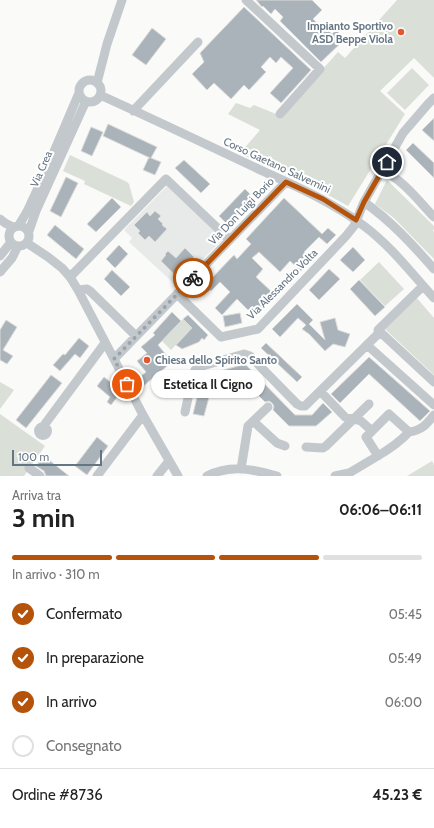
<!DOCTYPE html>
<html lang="it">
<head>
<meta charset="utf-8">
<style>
	:root { --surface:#fff; --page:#f6f6f6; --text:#222; --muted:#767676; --line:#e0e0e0; --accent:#b45309 }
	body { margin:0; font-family:Cabin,sans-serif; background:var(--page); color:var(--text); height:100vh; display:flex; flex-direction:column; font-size:15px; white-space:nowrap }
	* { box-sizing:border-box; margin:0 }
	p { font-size:13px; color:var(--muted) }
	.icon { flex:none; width:22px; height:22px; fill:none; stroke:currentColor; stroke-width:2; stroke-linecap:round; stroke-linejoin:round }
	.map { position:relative; height:476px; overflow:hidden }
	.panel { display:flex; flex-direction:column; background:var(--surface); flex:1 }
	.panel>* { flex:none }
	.scale { position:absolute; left:12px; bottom:10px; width:90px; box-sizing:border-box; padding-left:4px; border:2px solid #657683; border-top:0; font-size:11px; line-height:14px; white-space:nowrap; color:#657683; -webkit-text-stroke:3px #fff; paint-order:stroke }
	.pin { position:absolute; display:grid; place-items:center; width:34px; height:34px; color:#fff; margin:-17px; border:2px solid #fff; border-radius:50%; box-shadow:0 1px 4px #0007 }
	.courier { position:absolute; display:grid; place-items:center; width:40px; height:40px; margin:-20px; border:3px solid #b45309; border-radius:50%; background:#fff; color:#222; box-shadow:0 1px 5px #0007 }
	.bubble { position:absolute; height:28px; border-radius:14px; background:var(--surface); box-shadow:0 1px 3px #0004; font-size:13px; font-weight:700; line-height:28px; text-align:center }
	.overview em { font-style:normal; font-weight:700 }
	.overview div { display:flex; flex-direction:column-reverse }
	.overview { display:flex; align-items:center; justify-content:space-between; height:68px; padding:0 12px }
	h1 { font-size:26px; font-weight:700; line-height:30px }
	.bar { display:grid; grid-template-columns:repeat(4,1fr); gap:6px 4px; align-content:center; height:48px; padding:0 12px }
	.bar i { height:5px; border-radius:3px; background:var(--line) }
	.bar .active { background:var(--accent) }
	.bar p { grid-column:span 4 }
	.line { display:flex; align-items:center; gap:10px; padding:0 12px; border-top:1px solid var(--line) }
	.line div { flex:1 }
	ol { padding:0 12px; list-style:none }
	li { display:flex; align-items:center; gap:12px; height:44px }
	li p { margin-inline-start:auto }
	li .icon { padding:4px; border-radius:50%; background:var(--accent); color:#fff; stroke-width:4 }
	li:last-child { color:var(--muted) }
	li i { width:22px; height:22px; border:2px solid var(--line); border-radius:50% }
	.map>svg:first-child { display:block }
</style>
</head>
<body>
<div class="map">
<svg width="434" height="476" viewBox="0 0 434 476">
	<rect width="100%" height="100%" fill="#fafaf8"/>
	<path fill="#e8e9e9" d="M167,186L223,239L198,264V268L179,288L129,242L132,238L124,230Z"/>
	<path fill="#dadfd7" d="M397,0H434V78L414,58L380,91L405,114L348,206L319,190L241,154V152L260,130L228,114L236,103L250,108L254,105L281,116L338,52L345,58Z
		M412,68L429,85L405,110L387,93Z
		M70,155L127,182L129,184L134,202L131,206L84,184L85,181L63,171Z
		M387,180L434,226V229L433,231L434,232V259L394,218L375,204Z
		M379,262L404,289L385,306L360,280Z
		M416,297L434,318V375L385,329Z
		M183,319L192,328L171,350L162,341Z
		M0,382L14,390L0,409Z
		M0,414L45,446L24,476H0Z
		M432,461L434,465V476H407Z"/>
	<path fill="#aab3b9" stroke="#dcdcda" d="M256,0H312L322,10L313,19L320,26L322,24L332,34L336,30L345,39L321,62L280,21L283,17L275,9L271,14L263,6L262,7Z
		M244,7L311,70L281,103L270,93L293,68L281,57L276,63L270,57L261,67L266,72L249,90L244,85L231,99L214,83L207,90L192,74L204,62L200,53Z
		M152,28L166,39L146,65L132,55Z
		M434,118V141L422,130Z
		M108,124L157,147L151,158L161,162L155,175L143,170L149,157L150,158L103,136Z
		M91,127L103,132L92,156L81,151Z
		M413,143L434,163V178L406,150Z
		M184,160L210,184L201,193L175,168Z
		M66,177L78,183L61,217L50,211Z
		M245,189L254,198L228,225L219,216Z
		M112,198L121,207L96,232L87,224Z
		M284,198L322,234L328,228L336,235L327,244L319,237L304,252L312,260L301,271L290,261L280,272L259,252L252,258L263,269L256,277L275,295L256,315L253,311L251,313L237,299L222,315L215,308L230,292L220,282L211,291L210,290L208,292L200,285L209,278L210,280L234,255L237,259L251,244L246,239Z
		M155,211L161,216L158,219L163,224L162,225L167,229L155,242L149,236L145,240L138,233L140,231L134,225L147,212L150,216Z
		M55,225L84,249L76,259L47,235Z
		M119,245L128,254L115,268L106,259Z
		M353,247L365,260L353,272L340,260Z
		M185,248L194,257L176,276L161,261L166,255L165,254L168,251L176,258Z
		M329,269L340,279L319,300L309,290Z
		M112,270L130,287L121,296L104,279Z
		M359,280L385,307L375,316L350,289Z
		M297,304L313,320L309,324L325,340L320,322L335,318L338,330L350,334L345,347L333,344L325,351L309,334L302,329L306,325L298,318L280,337L272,329Z
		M172,312L181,321L158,345L172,362L141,388L135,381L146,372L137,361L147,353L141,347L155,335L153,333Z
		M240,313L242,323L225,327L223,316Z
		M188,315L208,335L204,340L202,338L199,342L182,349L176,345L192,328L183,319Z
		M6,320L17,327L3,350L13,356L7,364L0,360V330Z
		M79,338L89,346L80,358L75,354L60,371L53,365L63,354L65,355Z
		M266,343L302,377L297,382L261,348Z
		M369,357L430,411L420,421L369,374L340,403L331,394Z
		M245,364L295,415H312L323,403L332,412L316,426H289L273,410L274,406L272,403L269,401L265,402L241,378L212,386L204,416L193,414L202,376Z
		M51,375L62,383L26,428L16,420Z
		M104,377L122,391L111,405L107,402L110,397L97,386Z
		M97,437L108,446L87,475L75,466Z
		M44,456L69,476H46L44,471L36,466Z"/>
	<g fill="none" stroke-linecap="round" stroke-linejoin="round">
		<path stroke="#c3c8cc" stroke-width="9" d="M246,0L320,69L280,114
			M79 91a11 11 0 1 1 22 0a11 11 0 1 1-22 0Z
			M97,83L107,44L122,0
			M100,95C151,118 201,142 252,166C290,184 330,200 364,226C391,246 412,274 434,298
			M133,111L198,42
			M382,170C403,180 418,200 434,217
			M364,202C391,221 412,244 434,269
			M0,219L5,223L13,227
			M19,225C23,218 28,211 31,203C48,167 63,130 79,93
			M9 236a10 10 0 1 1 20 0a10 10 0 1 1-20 0Z
			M29,231L36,211L86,101
			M27,243L48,257L62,268L70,277L78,290L114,359L143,415L178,476
			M0,256L11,242
			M0,272L12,258L18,246
			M70,277L166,179L230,240
			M423,286L378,330L434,382
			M78,290L87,289L90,291L136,336
			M177,294L221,337L258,329L346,236L354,226L364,202L403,133L428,104L434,98
			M367,345L434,405
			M114,359L286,182
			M320,391L345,417L361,421L372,431
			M185,412L193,375L195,370L199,367L244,354L250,356L297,404L301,406H305L380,332
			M253,421L277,443L285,446
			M38.5 431a4.5 4.5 0 1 1 9 0a4.5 4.5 0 1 1-9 0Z
			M43,427L45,424L105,343
			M409,432C422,430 426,425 434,415
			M306,447L323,448L326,446L369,404
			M29,468L40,476
			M241,469L248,426L268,407
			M97,476L143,415
			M157,476L169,461
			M207,476C231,464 252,469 277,476
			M335,476L349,473
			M345,476L349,473L376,457C388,450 399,443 409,432L389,414L366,437L378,456"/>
	</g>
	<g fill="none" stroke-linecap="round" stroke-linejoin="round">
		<path stroke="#99a4ac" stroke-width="4" stroke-dasharray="0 7.2" d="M127,384L114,359L193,278"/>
		<path stroke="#b45309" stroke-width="5" d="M193,278L286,182L323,199L356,220L364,202L387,162"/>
	</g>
	<g fill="#e4572e" stroke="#fff" stroke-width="1.5">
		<circle cx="401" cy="32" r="4"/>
		<circle cx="147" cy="360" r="4"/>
	</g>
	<g text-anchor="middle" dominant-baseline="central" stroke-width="4" stroke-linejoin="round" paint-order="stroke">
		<g font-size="11" font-weight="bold" fill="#657683" stroke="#fff" text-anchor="end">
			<text x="393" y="26">Impianto Sportivo<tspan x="393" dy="13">ASD Beppe Viola</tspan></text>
			<text x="155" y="360" text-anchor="start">Chiesa dello Spirito Santo</text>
		</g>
		<g font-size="11" fill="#657683" stroke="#fff">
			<text transform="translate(277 165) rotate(25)">Corso Gaetano Salvemini</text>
			<text transform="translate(41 169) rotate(-66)">Via Crea</text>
			<text transform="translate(241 211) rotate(-46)">Via Don Luigi Borio</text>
			<text transform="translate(282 284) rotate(-45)">Via Alessandro Volta</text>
		</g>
	</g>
</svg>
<div class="scale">100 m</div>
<div class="pin" style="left:127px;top:384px;background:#ea580c"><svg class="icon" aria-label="bag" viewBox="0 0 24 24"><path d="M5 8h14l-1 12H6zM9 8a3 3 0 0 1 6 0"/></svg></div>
<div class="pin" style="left:387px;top:162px;background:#1f2937"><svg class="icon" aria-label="home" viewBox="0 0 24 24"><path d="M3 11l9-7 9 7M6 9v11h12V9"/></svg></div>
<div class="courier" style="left:193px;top:278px"><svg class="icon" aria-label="bike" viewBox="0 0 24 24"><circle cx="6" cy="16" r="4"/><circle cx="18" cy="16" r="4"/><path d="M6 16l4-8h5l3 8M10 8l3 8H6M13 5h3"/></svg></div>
<div class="bubble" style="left:151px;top:370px;width:114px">Estetica Il Cigno</div>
</div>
<section class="panel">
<div class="overview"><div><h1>3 min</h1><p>Arriva tra</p></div><em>06:06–06:11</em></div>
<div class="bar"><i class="active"></i><i class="active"></i><i class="active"></i><i></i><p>In arrivo · 310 m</p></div>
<ol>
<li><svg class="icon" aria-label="check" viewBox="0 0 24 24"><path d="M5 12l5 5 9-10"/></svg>Confermato<p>05:45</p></li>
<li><svg class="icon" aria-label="check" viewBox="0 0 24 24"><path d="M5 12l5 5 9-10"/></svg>In preparazione<p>05:49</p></li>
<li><svg class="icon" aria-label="check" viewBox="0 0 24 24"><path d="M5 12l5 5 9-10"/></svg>In arrivo<p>06:00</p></li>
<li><i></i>Consegnato</li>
</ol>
<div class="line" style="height:52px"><div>Ordine #8736</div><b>45.23 €</b></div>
</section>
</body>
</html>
